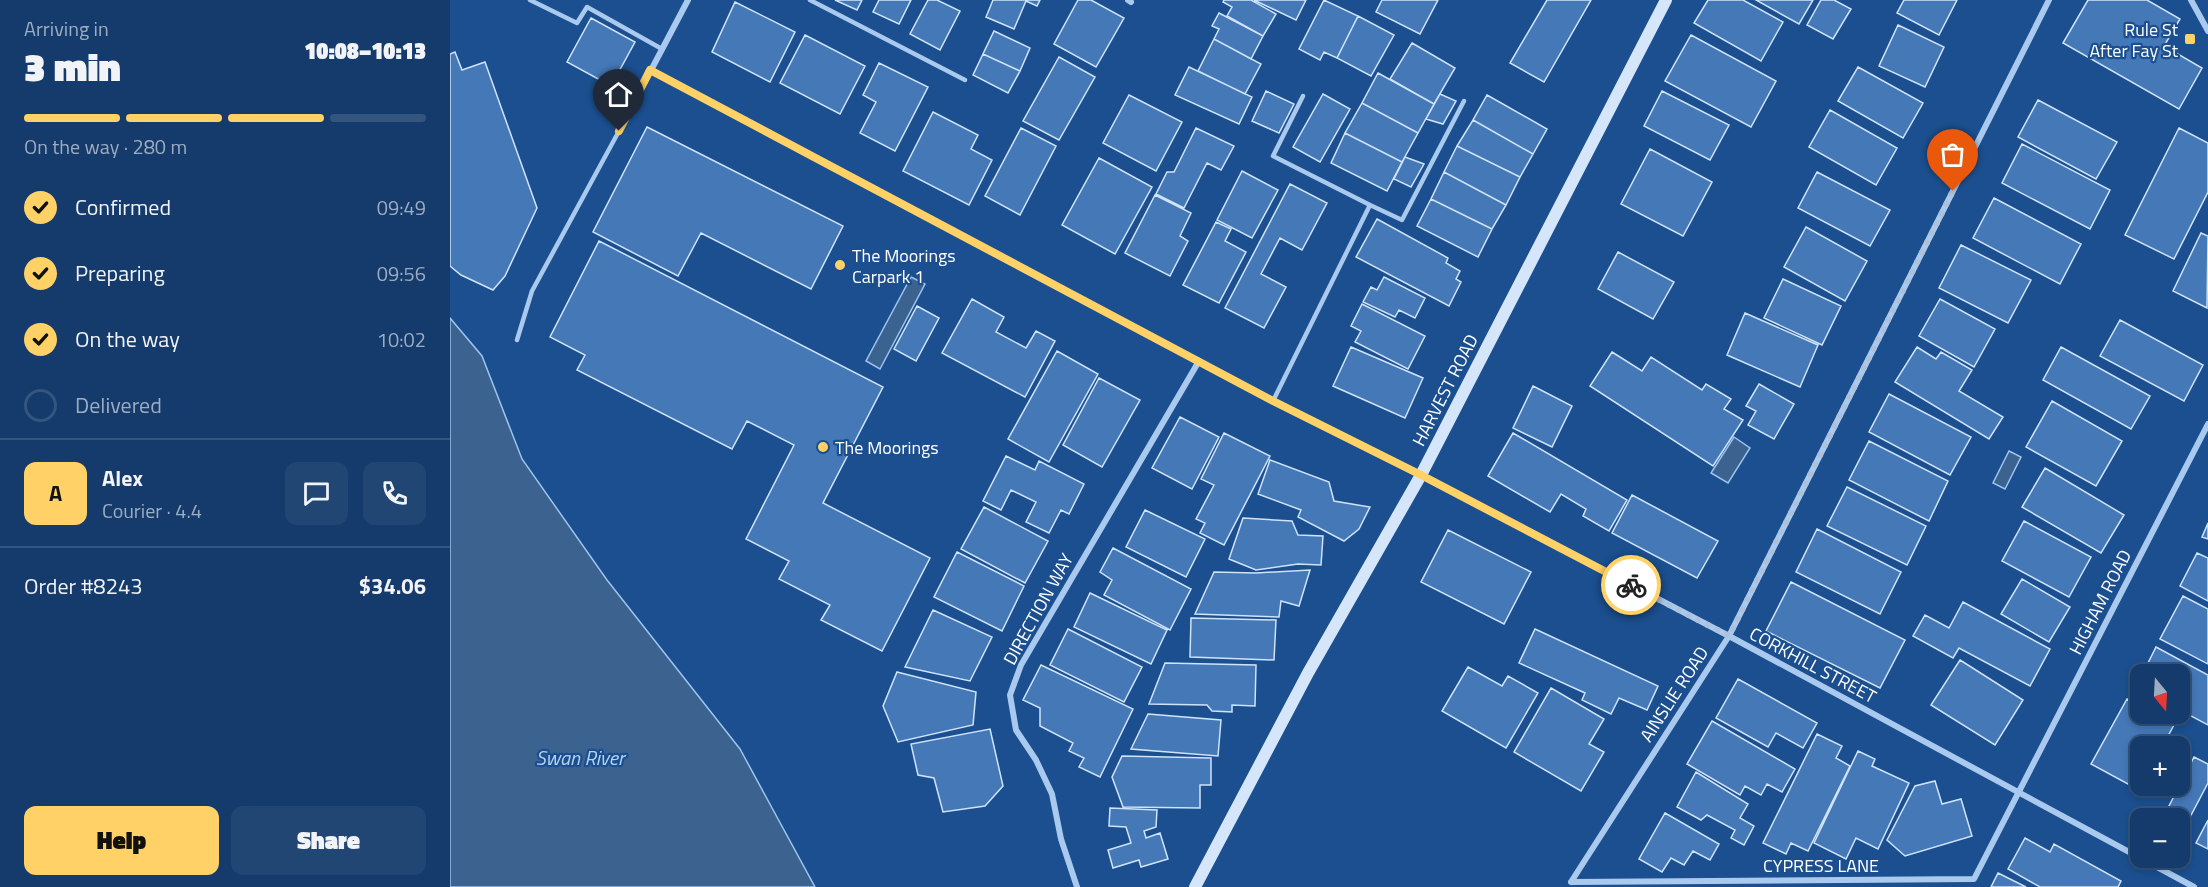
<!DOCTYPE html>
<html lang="en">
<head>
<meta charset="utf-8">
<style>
	:root { --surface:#143b6b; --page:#214673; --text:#f1f3f6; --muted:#9dadc1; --line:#33557e; --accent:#ffd166 }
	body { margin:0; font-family:"Titillium Web",sans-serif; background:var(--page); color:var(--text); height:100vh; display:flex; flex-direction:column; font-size:22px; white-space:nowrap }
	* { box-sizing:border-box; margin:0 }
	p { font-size:20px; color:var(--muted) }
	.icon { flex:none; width:33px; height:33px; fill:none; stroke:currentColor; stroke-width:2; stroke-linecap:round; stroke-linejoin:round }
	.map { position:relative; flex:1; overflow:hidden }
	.drawer { display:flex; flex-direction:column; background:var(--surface); width:450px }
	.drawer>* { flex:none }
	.needle { width:39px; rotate:162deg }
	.buttons { position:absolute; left:1680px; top:664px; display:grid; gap:12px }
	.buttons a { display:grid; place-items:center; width:60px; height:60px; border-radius:12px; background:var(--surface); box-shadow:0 3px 9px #0003,0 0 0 2px var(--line); font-size:30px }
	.pin { position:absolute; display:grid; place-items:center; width:51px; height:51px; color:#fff; margin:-62px -26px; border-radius:50% 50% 50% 0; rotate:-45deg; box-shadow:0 0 6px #0007 }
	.pin .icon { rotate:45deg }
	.courier { position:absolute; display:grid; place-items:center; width:60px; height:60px; margin:-30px; border:4px solid #ffd166; border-radius:50%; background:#fff; color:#222; box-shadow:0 2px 8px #0007 }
	.headline em { font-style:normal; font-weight:800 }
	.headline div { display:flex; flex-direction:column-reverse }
	.headline { display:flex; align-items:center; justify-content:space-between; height:102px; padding:0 24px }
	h1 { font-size:39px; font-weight:800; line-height:45px }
	.bar { display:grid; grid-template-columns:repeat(4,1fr); gap:9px 6px; align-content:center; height:72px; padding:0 24px }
	.bar i { height:8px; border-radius:4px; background:var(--line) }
	.bar .selected { background:var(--accent) }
	.bar p { grid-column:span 4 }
	.line { display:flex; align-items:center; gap:15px; padding:0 24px; border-top:2px solid var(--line) }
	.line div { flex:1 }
	.round { display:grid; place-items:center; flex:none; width:63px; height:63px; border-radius:12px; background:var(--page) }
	ol { padding:0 24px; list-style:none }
	li { display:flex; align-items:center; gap:18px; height:66px }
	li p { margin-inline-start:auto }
	li .icon { padding:6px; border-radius:50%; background:var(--accent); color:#111; stroke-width:4 }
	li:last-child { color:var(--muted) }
	li i { width:33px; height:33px; border:3px solid var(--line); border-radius:50% }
	.primary-button { display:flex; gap:12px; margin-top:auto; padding:12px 24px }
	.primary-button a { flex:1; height:69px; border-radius:12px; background:var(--accent); color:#111; font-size:24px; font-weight:800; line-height:69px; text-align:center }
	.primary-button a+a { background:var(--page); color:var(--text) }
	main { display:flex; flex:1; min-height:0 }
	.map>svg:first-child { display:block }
</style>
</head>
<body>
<main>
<section class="drawer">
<div class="headline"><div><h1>3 min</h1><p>Arriving in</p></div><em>10:08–10:13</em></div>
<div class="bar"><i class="selected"></i><i class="selected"></i><i class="selected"></i><i></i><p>On the way · 280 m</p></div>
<ol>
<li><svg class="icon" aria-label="check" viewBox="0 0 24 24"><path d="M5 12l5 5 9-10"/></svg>Confirmed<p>09:49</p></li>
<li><svg class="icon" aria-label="check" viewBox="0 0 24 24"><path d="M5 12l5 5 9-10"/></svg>Preparing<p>09:56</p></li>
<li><svg class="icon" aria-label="check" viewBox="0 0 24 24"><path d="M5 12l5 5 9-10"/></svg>On the way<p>10:02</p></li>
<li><i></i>Delivered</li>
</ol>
<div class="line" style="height:108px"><b class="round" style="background:var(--accent);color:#111">A</b><div><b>Alex</b><p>Courier · 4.4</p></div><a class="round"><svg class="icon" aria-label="chat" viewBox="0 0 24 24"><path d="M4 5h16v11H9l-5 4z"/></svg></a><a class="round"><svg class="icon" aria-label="phone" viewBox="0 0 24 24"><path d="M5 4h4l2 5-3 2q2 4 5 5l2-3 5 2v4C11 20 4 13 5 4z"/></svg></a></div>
<div class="line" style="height:78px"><div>Order #8243</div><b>$34.06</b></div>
<div class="primary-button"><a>Help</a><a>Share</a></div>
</section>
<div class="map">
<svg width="1758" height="887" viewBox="0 0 1758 887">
	<rect width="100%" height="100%" fill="#1b4f8f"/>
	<path fill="#3c6290" stroke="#9cc4f0" stroke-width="1.5" d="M461,277L475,284L430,369L416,361Z
		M0,318L32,356L72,459L157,580L290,749L365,887H0Z
		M1284,437L1300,448L1278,483L1261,473Z
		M1559,451L1571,457L1555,489L1543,483Z"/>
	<path fill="#4478b7" stroke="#cfe3fa" stroke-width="1.5" d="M385,0H412L407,10Z
		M429,0H461L449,24L423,12Z
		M478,0H487L510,11L490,50L460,34Z
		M543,0H590L587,6L576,1L564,29L536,17Z
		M628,0H641L674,18L646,67L604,44Z
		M774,0H801L826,14L813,36L777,16L782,7L773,2Z
		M804,0H856L846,20Z
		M874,0L908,16L887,58L874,52L870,60L849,49Z
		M932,0H988L970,34L926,12Z
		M1097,0H1141L1094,82L1060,63Z
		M1258,0H1293L1333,22L1311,61L1244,23Z
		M1306,0H1363L1349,24Z
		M1371,0H1384L1401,9L1383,39L1357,25Z
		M1454,0H1507L1489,35L1447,13Z
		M1638,0H1697L1730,19L1714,46L1752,68L1729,109L1613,43Z
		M285,2L345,32L320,82L262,52Z
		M769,13L813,36L801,59L764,39L769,29L762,26Z
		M908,16L944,35L921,76L887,58Z
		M141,18L185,42L161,86L117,62Z
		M1448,25L1494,47L1475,87L1429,66Z
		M544,31L580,48L570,71L533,54Z
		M355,35L415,66L390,114L330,83Z
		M1241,35L1326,81L1301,127L1215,81Z
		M764,39L811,64L795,94L748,71Z
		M962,43L1005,68L984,104L940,79Z
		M5,52L12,70L35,62L87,208L55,276L43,290L11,275L0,266V54Z
		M533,54L570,71L558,93L523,75Z
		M609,57L645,77L609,140L573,121Z
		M429,63L478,87L445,151L410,133L426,102L413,95Z
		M739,67L802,97L789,124L725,95Z
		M1408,67L1473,103L1453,138L1388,101Z
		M928,73L984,104L968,133L912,103Z
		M816,91L844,104L829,133L802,121Z
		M1212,91L1279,125L1260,160L1194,126Z
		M873,94L900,109L870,162L843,147Z
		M990,94L1006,101L993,124L976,119Z
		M679,95L732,122L706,171L653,143Z
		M1037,95L1097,129L1083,154L1023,120Z
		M1588,100L1667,142L1646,179L1568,137Z
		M912,103L968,133L952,162L895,133Z
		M1380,110L1447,148L1426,185L1359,147Z
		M483,112L528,135L521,149L542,160L519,205L453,171Z
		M1023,120L1083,154L1070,177L1007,146Z
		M197,127L393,226L361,289L251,233L228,276L143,232Z
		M571,128L606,146L570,215L535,196Z
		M746,128L784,146L771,170L757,163L734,208L706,194L717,172H724Z
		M1729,128L1758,143V192L1724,259L1675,235Z
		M895,133L952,162L937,191L881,163Z
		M1572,144L1660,190L1640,229L1552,183Z
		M1007,146L1070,177L1056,205L994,172Z
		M1200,149L1262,182L1233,236L1171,204Z
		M955,157L974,164L961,187L944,179Z
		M649,158L702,187L665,254L612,225Z
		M792,171L828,190L802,238L767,220Z
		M994,172L1056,205L1042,229L981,199Z
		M1367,172L1440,210L1420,246L1348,208Z
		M840,184L877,203L852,250L830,238L811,274L836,287L814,328L775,308Z
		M705,195L741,213L730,236L738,241L720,276L675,253Z
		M1544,198L1631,244L1610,284L1523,238Z
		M981,199L1042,229L1028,257L967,226Z
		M927,219L998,258L996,263L1010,271L1006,279L1011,282L999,306L906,257Z
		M766,222L781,229L775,241L796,252L769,303L733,285Z
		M1356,227L1417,261L1395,301L1334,267Z
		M1751,233L1758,236L1757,308L1723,291Z
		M149,241L433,387L373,503L480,558L432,651L371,620L380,605L329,579L339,561L296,539L344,445L297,421L282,449L127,370L135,355L100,337Z
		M1511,245L1581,280L1558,323L1489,288Z
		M1168,252L1224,282L1203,319L1148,289Z
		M934,277L975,298L965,318L949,310L945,317L913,302L921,287L927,290Z
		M1333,279L1391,306L1372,345L1314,318Z
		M522,299L554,317L546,332L576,348L586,331L605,341L575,397L492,353Z
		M1490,299L1545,329L1524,367L1469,336Z
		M912,304L975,336L958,369L905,342L911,331L901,326Z
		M467,306L489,318L466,361L444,349Z
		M1295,313L1368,345L1350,387L1277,355Z
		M1670,320L1753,365L1734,401L1650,356Z
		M901,347L973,378L955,418L883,386Z
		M1467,347L1486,359L1491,352L1522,370L1509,391L1553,417L1539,439L1445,382Z
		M1611,347L1700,396L1681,429L1593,380Z
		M607,351L648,374L599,462L558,439Z
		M1162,352L1192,371L1201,357L1252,390L1256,384L1281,399L1274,409L1293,420L1263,466L1140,386Z
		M649,378L690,400L652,467L613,445Z
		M1309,384L1344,404L1324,439L1298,425L1306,411L1296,406Z
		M1083,386L1122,406L1102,447L1063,428Z
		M1439,394L1521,437L1500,475L1419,432Z
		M1602,401L1672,441L1646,486L1576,447Z
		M730,417L769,437L742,489L702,468Z
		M774,433L820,456L774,545L750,533L755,523L746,519L764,485L751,479Z
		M1063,433L1177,500L1159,531L1133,516L1136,509L1111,494L1100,512L1038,476Z
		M1419,441L1498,481L1479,521L1399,480Z
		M556,456L585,470L589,461L634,484L619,514L611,510L599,533L576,522L586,502L561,490L551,510L533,501Z
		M820,460L879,482L884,501L920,507L909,529L894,541L848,517L851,510L808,494Z
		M1595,468L1674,515L1651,553L1572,507Z
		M1397,487L1476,526L1457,565L1377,526Z
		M1182,495L1268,541L1247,578L1162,533Z
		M534,507L598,541L575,583L511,549Z
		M695,510L755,539L736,577L676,547Z
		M793,518L842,521L848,535L873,536L871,565L848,564L806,570L779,559Z
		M1574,521L1641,557L1619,597L1552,561Z
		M1758,523V539L1752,537Z
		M1367,529L1451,572L1430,614L1346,572Z
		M998,530L1081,572L1054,624L971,582Z
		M663,548L741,589L720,630L654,595L662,580L650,572Z
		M507,552L574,586L552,631L484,597Z
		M1747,553L1758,558V601L1730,586Z
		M860,570L849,606L831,601L829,617L745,614L764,572L806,573Z
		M1572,579L1620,607L1599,642L1551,614Z
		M1341,582L1455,640L1430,688L1316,631Z
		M640,593L717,630L701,664L624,627Z
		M1733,596L1758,609V664L1710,639Z
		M1513,602L1600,649L1580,686L1509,648L1503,658L1463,636L1475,615L1499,628Z
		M483,610L542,637L520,681L455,667Z
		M741,618L826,620L824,660L740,657Z
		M618,629L692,667L674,702L600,665Z
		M1085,629L1208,686L1197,710L1169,698L1161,714L1132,700L1135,693L1069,663Z
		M1706,647L1758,675V725L1730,710V675H1692Z
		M1510,660L1573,700L1545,745L1481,705Z
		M715,663L806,665L805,706L782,705V712L762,711L757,705L699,704Z
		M591,665L683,709L650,777L629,767L634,758L619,751L623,743L590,726V708L573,700Z
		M1018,667L1052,686L1058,676L1088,693L1056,748L992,711Z
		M447,672L526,692L523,725L448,742L433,706Z
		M1690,677V698L1682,693Z
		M1288,679L1367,723L1353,748L1326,733L1318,747L1266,718Z
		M1101,688L1154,719L1139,744L1154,752L1131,791L1064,752Z
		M1677,699L1690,706V714H1705L1724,725L1712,747H1690L1691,786L1689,790L1641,764Z
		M698,714L771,720L768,756L681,749Z
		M1262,721L1345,769L1332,792L1317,784L1311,795L1295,786L1290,795L1237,764Z
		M540,729L553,786L535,806L493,812L484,778L468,775L461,744Z
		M1367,734L1392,746L1386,758L1400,766L1358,851L1341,843L1336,854L1313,843Z
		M1408,751L1425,759L1422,766L1459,783L1428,849L1406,838L1396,859L1364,843Z
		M672,756L761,758V785H750V808L673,807L662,777Z
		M1744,757L1758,764V783L1739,819L1718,808Z
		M1246,772L1298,804L1290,818L1304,826L1294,845L1281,838L1285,830L1257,815L1251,820L1227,807Z
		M1485,781L1492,804L1511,799L1522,836L1455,856L1437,840L1465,786Z
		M660,808L707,810L706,827L694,831L696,838L710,833L718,859L691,867L689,860L663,868L658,850L681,843L676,827L659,826Z
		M1215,813L1269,844L1260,860L1243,851L1234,865L1221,858L1212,872L1189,859Z
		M1758,820V849L1746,843Z
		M1575,838L1600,852L1604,844L1671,881L1668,887H1590L1558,869Z
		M1548,873L1576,887H1541Z"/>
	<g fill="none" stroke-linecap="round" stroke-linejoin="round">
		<path stroke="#a9c9ee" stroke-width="4.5" d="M80,0L127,23L137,7L212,49
			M360,0L515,80
			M853,96L823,156L920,205
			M67,340L82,291L169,131
			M823,401L920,205L952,220L1014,101"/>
		<path stroke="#a9c9ee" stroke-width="6" d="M678,0L681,2
			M1741,0L1758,31
			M200,70L823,401L971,475L1279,636L1744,887
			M169,131L238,0
			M1121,882L1279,636L1599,0
			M1121,882L1524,879L1758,424
			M627,887L611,839L602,794L586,760L566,730L560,695L571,665L749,361"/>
		<path stroke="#d6e6fa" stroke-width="12" d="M745,887L858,673L971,475L1216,0"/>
	</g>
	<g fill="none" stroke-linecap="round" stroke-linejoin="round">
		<path stroke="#afc1d8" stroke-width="6" stroke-dasharray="0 10.8" d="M1181,585L1279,636L1503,191"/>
		<path stroke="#ffd166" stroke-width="8" d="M169,131L200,70L823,401L971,475L1181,585"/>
	</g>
	<g fill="#ffd166" stroke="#1b4f8f" stroke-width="2">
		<rect x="1734" y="33" width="12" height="12" rx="3"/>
		<circle cx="390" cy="265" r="6"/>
		<circle cx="373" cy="447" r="6"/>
	</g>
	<g text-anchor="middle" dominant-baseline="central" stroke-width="4.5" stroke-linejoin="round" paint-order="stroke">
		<g font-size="18" fill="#fff" stroke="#1b4f8f" text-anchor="start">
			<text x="1728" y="29" text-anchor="end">Rule St<tspan x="1728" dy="21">After Fay St</tspan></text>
			<text x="402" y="255">The Moorings<tspan x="402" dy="21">Carpark 1</tspan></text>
			<text x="385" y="447">The Moorings</text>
		</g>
		<g font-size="18" fill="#fff" stroke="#1b4f8f">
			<text transform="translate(995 390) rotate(-63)">HARVEST ROAD</text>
			<text transform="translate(1650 602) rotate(-63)">HIGHAM ROAD</text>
			<text transform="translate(588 609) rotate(-61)">DIRECTION WAY</text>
			<text transform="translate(1363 665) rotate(28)">CORKHILL STREET</text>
			<text transform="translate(1224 694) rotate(-57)">AINSLIE ROAD</text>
			<text x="1371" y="865">CYPRESS LANE</text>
		</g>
		<g font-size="20" font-style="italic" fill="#b5d3f5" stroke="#1b4f8f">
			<text x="130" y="757">Swan River</text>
		</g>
	</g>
</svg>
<div class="buttons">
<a><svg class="needle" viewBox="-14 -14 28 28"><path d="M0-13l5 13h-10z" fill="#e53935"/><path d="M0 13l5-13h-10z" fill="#9dadc1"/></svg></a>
<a>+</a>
<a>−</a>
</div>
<div class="pin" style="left:1503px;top:191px;background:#ea580c"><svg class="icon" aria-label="bag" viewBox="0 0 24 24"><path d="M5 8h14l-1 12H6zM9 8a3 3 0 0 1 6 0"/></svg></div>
<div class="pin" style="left:169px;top:131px;background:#1f2937"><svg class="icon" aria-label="home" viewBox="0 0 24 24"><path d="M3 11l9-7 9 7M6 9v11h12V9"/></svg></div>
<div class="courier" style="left:1181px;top:585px"><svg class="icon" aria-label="bike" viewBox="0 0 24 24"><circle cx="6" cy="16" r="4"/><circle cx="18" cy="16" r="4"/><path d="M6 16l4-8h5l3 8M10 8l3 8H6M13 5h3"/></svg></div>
</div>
</main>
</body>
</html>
